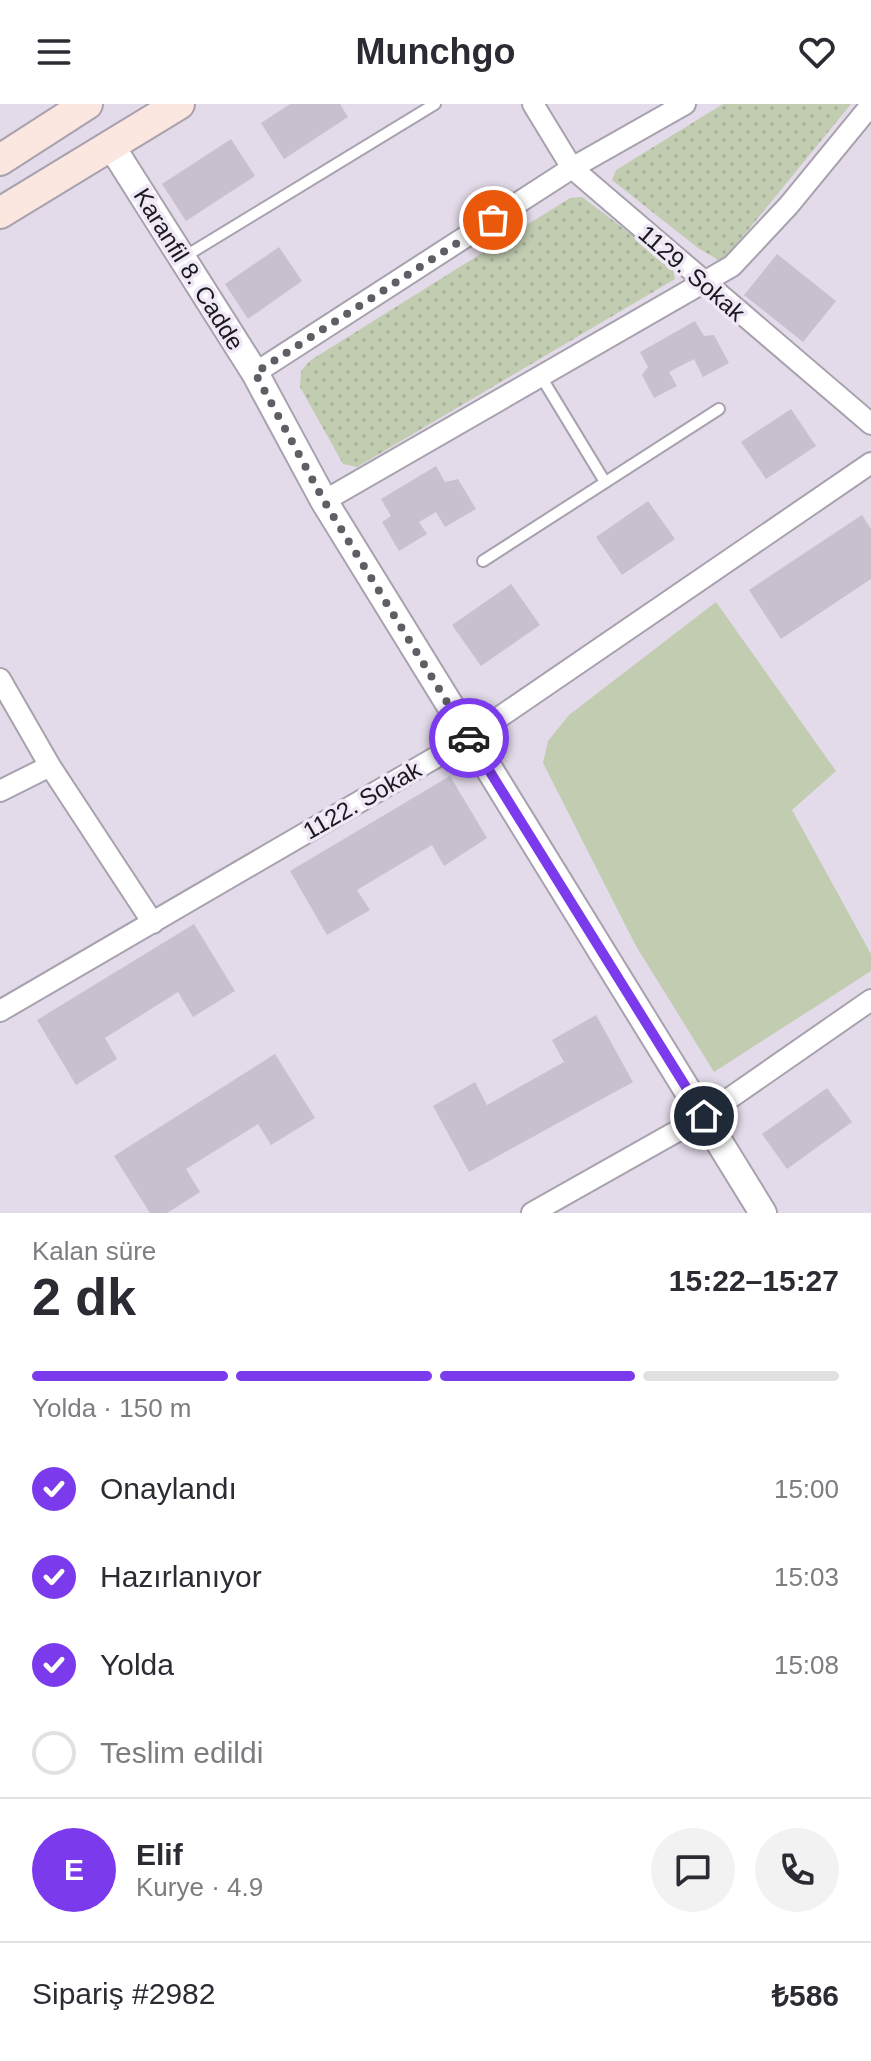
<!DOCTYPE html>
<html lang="tr">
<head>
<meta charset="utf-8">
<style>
	:root { --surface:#fff; --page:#f2f2f3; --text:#2b2b33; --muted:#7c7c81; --line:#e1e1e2; --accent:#7c3aed }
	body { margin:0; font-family:Helvetica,sans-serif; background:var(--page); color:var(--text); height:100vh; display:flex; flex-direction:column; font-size:30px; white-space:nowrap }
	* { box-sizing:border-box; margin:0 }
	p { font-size:26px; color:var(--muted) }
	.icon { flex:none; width:44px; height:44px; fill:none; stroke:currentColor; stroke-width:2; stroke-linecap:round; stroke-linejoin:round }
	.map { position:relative; height:1109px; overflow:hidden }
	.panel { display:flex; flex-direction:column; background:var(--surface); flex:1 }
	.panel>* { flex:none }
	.pin { position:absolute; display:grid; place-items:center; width:68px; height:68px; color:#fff; margin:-34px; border:4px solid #fff; border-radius:50%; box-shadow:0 2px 8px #0007 }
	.courier { position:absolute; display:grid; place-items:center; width:80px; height:80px; margin:-40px; border:6px solid #7c3aed; border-radius:50%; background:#fff; color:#222; box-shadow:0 2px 10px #0007 }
	.overview em { font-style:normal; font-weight:700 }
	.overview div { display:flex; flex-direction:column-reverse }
	.overview { display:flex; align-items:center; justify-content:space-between; height:136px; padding:0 32px }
	h1 { font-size:52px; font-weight:700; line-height:60px }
	.bar { display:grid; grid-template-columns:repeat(4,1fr); gap:12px 8px; align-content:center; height:96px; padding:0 32px }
	.bar i { height:10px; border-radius:6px; background:var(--line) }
	.bar .on { background:var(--accent) }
	.bar p { grid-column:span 4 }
	.line { display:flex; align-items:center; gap:20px; padding:0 32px; border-top:2px solid var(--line) }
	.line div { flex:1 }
	.round { display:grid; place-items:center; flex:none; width:84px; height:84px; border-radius:42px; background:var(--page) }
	ol { padding:0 32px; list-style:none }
	li { display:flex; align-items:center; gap:24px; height:88px }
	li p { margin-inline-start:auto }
	li .icon { padding:8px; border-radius:50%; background:var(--accent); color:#fff; stroke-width:4 }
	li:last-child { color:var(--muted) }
	li i { width:44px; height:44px; border:4px solid var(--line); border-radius:50% }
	header { display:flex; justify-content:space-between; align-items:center; height:104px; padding:0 32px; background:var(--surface); font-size:36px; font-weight:700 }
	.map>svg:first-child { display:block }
</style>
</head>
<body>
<header><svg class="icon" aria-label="menu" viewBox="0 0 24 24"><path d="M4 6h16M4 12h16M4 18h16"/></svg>Munchgo<svg class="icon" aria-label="heart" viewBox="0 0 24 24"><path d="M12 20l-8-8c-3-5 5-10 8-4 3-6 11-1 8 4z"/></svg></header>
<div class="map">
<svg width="871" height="1109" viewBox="0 0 871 1109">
	<defs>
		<pattern id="grass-dots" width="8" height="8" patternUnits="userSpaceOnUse" patternTransform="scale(2)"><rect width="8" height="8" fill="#c2ccb1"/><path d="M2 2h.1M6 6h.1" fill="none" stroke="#a6af98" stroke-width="1.8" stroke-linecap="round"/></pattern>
	</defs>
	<rect width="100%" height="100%" fill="#e3dbe9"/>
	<path fill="url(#grass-dots)" d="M723,0H851L722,158L698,144L612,76L616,66Z
		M582,93L664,155L673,164L675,175L357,363L343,360L300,283L301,267L311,256L570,94Z"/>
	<path fill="#c2ccb1" d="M716,498L836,667L792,706L871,850V867L714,968L636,842L543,659L548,637L569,611Z"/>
	<path fill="#c8c0ce" d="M290,0H340L348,13L284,55L261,19Z
		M231,35L255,72L186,117L162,80Z
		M279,143L302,177L248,215L225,180Z
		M777,150L836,197L803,238L744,191Z
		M695,217L704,232L714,231L729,259L703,273L694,255L669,268L677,282L654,294L642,271L648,263L640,248Z
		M791,305L816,342L766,375L741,338Z
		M436,362L445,378L458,375L476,405L445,423L436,408L419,418L427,430L399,447L382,418L391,412L381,395Z
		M648,397L675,435L622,471L596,433Z
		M862,411L871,425V475L781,535L749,486Z
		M511,480L540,521L481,562L452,521Z
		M450,672L487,734L444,762L432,741L357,786L370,806L327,831L290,767Z
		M194,820L235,887L193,913L178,888L105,934L117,955L76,981L37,916Z
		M596,911L633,978L469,1068L433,1002L475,978L487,1001L564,958L552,936Z
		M275,950L315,1014L271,1041L258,1020L186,1065L200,1088L167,1109H150L114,1052Z
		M827,984L852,1018L787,1065L762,1030Z"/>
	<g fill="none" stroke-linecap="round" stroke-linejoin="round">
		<defs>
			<path id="service" d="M184,153L435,0
				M540,271L605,378
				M483,457L719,305"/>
			<path id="minor" d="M533,0L572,64L871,320
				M255,269L572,64L685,0
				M324,397L732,162L789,101L871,1
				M0,575L50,662L153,819
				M0,687L50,662
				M0,907L469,634L871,359
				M532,1109L704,1012L871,896"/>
			<path id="tertiary" d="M112,43L255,269L324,397L763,1109"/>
			<path id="secondary" d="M0,56L87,0
				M0,109L179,0"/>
		</defs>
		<use href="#service" stroke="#a8a1ae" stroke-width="14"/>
		<use href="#minor" stroke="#a8a1ae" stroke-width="24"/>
		<use href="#tertiary" stroke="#a8a1ae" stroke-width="30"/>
		<use href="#secondary" stroke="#a8a1ae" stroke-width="34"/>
		<use href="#service" stroke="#fff" stroke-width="10"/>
		<use href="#minor" stroke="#fff" stroke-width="20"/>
		<use href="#tertiary" stroke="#fff" stroke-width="26"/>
		<use href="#secondary" stroke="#fce6e0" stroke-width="30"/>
	</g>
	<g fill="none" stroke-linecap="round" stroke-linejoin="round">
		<path stroke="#615d65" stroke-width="8" stroke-dasharray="0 14.4" d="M469,634L324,397L255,269L493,116"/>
		<path stroke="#7c3aed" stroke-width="10" d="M469,634L704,1012"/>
	</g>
	<g text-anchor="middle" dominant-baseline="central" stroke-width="7" stroke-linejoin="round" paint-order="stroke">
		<g font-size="24" fill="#1b191e" stroke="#f0e8f6">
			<text transform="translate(189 165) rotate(58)">Karanfil 8. Cadde</text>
			<text transform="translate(692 169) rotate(41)">1129. Sokak</text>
			<text transform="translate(362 696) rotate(-30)">1122. Sokak</text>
		</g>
	</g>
</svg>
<div class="pin" style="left:493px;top:116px;background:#ea580c"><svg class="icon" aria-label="bag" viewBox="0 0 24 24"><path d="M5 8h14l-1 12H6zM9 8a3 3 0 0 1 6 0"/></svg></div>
<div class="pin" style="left:704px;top:1012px;background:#1f2937"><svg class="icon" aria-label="home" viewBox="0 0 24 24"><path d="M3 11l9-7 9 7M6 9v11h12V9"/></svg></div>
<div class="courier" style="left:469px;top:634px"><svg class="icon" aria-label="car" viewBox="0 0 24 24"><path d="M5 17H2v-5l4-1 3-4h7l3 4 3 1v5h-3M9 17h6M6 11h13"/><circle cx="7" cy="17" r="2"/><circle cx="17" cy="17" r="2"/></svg></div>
</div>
<section class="panel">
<div class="overview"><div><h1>2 dk</h1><p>Kalan süre</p></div><em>15:22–15:27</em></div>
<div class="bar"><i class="on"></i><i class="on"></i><i class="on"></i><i></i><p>Yolda · 150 m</p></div>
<ol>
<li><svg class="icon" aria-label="check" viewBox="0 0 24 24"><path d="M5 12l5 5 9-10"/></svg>Onaylandı<p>15:00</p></li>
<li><svg class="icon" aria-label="check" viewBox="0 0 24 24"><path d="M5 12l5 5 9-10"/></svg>Hazırlanıyor<p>15:03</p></li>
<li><svg class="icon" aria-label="check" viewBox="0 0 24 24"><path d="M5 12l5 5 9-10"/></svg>Yolda<p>15:08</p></li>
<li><i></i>Teslim edildi</li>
</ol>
<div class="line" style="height:144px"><b class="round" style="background:var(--accent);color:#fff">E</b><div><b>Elif</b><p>Kurye · 4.9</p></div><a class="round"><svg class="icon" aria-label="chat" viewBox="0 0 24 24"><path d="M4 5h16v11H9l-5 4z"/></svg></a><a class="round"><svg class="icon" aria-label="phone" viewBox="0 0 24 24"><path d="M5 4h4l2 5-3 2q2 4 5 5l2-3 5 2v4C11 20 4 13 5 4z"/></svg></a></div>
<div class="line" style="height:104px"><div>Sipariş #2982</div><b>₺586</b></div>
</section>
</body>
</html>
